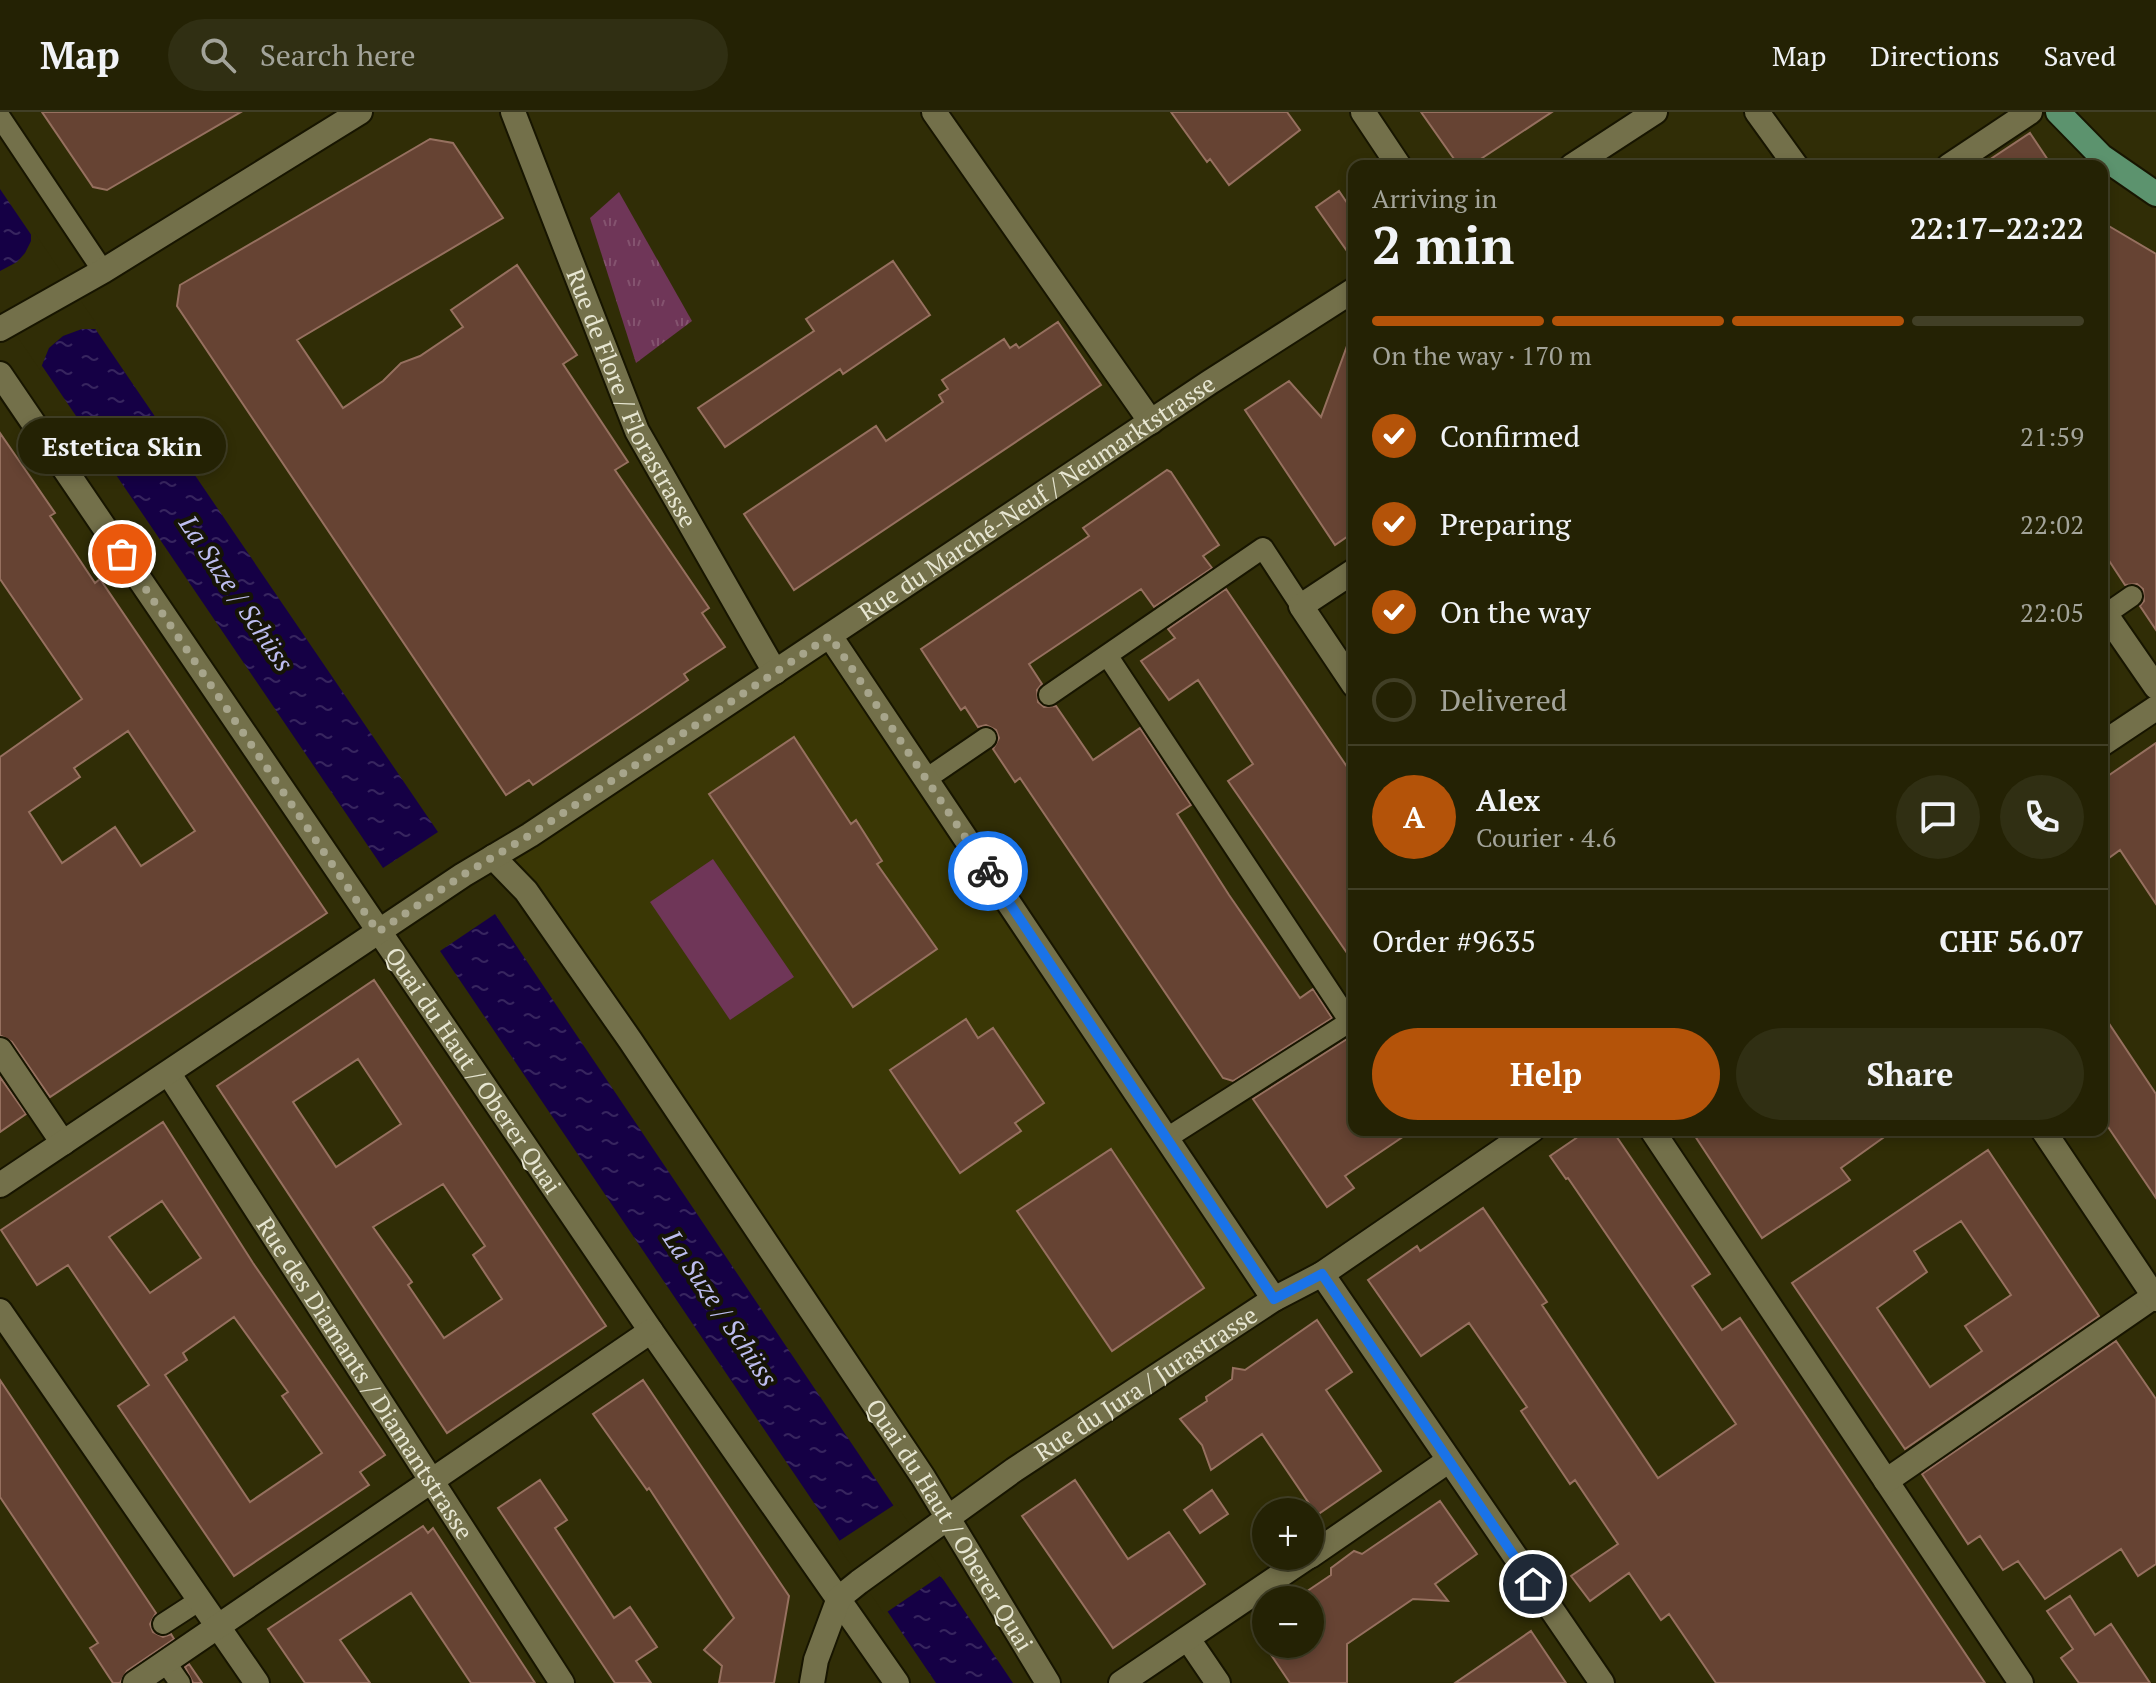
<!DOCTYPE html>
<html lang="en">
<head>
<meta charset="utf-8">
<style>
	:root { --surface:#242204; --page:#302f13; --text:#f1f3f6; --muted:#a3a49a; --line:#413f26; --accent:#b45309 }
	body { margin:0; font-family:"PT Serif",serif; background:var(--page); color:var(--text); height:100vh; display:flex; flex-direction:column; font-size:30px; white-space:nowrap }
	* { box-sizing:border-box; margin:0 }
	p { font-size:26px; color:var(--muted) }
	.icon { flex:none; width:44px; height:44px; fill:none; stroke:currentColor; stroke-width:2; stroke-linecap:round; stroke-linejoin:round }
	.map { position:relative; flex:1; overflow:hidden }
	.panel { position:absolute; left:1348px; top:48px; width:760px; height:976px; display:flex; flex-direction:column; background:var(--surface); border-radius:16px; box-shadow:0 4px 12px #0003,0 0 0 2px var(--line) }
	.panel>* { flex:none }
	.controls { position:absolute; left:1252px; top:1386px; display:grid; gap:16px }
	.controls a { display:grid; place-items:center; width:72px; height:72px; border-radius:50%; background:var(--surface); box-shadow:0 4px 12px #0003,0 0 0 2px var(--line); font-size:40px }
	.pin { position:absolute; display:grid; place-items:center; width:68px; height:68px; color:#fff; margin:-34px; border:4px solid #fff; border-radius:50%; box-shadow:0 2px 8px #0007 }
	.courier { position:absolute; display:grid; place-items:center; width:80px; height:80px; margin:-40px; border:6px solid #1a73e8; border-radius:50%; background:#fff; color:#222; box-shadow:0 2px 10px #0007 }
	.bubble { position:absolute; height:56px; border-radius:28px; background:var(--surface); box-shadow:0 4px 12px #0003,0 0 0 2px var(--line); font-size:26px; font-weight:700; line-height:56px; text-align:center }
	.overview em { font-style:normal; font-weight:700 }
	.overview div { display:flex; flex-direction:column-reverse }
	.overview { display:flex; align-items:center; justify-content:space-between; height:136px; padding:0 24px }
	h1 { font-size:52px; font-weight:700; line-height:60px }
	.bar { display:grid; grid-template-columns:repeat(4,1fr); gap:12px 8px; align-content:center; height:96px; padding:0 24px }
	.bar i { height:10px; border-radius:6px; background:var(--line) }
	.bar .selected { background:var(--accent) }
	.bar p { grid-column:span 4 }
	.line { display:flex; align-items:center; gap:20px; padding:0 24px; border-top:2px solid var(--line) }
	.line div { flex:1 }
	.round { display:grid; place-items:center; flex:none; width:84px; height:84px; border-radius:42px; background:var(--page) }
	ol { padding:0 24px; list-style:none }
	li { display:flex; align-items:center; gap:24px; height:88px }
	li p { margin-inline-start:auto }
	li .icon { padding:8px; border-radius:50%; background:var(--accent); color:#fff; stroke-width:4 }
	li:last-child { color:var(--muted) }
	li i { width:44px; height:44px; border:4px solid var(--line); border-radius:50% }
	.action { display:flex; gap:16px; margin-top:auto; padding:16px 24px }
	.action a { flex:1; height:92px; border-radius:48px; background:var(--accent); color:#fff; font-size:32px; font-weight:700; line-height:92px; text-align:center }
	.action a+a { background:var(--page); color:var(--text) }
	header { display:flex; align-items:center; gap:48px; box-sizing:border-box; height:112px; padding:0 40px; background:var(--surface); border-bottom:2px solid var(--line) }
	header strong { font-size:38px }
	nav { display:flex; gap:44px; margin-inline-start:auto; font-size:28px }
	.search { width:560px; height:72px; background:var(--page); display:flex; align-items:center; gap:20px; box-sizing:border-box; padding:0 28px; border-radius:44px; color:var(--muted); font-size:30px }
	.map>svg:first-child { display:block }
</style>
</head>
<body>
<header>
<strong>Map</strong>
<div class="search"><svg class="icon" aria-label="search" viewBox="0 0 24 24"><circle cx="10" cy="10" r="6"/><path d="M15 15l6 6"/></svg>Search here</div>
<nav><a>Map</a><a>Directions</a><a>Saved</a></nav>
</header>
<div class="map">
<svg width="2156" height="1571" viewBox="0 0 2156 1571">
	<defs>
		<pattern id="park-tufts" width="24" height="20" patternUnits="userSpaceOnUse" patternTransform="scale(2)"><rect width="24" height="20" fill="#6f3658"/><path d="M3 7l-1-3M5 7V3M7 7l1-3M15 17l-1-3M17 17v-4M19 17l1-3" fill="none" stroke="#84536f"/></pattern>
		<pattern id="water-ripples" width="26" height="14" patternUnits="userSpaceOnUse" patternTransform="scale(2)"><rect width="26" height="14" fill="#150045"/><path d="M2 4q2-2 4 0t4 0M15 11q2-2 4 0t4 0" fill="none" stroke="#37255f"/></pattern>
	</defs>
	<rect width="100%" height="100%" fill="#302d06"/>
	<path fill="#3a3705" d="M830,524L1274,1187L947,1405L493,745Z"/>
	<path fill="url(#park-tufts)" d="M619,80L692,209L636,251L590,106Z"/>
	<path fill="#6f3658" d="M713,747L794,865L730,908L650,790Z"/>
	<path fill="url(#water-ripples)" d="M0,77L438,720L383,756L0,192Z
		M495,802L1013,1571H936L440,839Z"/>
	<path fill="#302d06" d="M31,120H34L100,217H82L63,224L49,236L40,258L0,199V159L17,150L25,141L31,129Z
		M893,1388L945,1463L944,1468L940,1464L887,1500L890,1505L887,1506L836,1431L894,1393Z"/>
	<path fill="#664333" stroke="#96705f" stroke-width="2" fill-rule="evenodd" d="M42,0H241L107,78L93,75Z
		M1171,0H1287L1300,18L1229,73L1210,47L1207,50Z
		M1421,0H1552L1470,54H1459Z
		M2030,21L2052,54H1980Z
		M430,27L453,31L503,106L297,228L343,296L383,269L401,251L420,244L463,215L451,198L517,153L577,243L563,252L628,350L615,358L709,496L702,501L725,535L684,562L688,568L646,597L533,673L529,668L506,683L177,194L180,173Z
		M1339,79L1354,101V149L1316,95Z
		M2102,110L2156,142V518L2140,494L2144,489L2143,477L2137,472L2125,473L2102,438Z
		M893,149L930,203L843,262L840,257L725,335L698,296L814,219L806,207Z
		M1058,210L1101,273L794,478L744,402L876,314L886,329L943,290L939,283L948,277L942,268L1004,227L1010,236L1016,232L1019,236Z
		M1351,223L1354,224V420L1335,433L1245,298L1289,269L1321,305Z
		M0,321L55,401L50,404L75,441L95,471L100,467L327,801L50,985L12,930L0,923V645L82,587L0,467ZM128,619L195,719L141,754L115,715L62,751L29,700L80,665L74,656Z
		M1167,358L1171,360L1219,433L1203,444L1212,456L1154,495L1141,477L1029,552L1042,572L1037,578L1038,590L1044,595L1056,594L1093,648L1140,616L1191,693L1177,702L1229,783L1300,886L1313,877L1332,906L1233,969L1223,966L1020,666L1015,670L993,637L999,626L996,618L986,613L978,615L965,595L961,598L921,537L1089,424L1083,416Z
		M1226,477L1354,665V851L1228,669L1253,652L1198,568L1169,588L1141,549L1175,526L1168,517Z
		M794,625L851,712L856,708L882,749L877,752L937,837L853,895L709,682Z
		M2156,631V792L2120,738L2102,751V668Z
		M374,868L606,1214L447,1321L217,974ZM358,947L401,1012L336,1055L293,990ZM443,1072L485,1134L473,1143L502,1187L444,1226L408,1173L412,1170L373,1115Z
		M2102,901L2156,982V1086L2102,1006Z
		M966,907L978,926L993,916L1044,991L1015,1011L1021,1019L960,1061L890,958Z
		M1347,927L1354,936V1018H1413L1345,1064L1354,1076L1327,1095L1253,987Z
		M0,965L26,1002L0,1020Z
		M163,1010L253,1151L385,1343L360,1360L369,1373L234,1464L118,1294L149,1273L68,1153L37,1173L1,1118ZM162,1089L201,1146L150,1181L109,1125ZM234,1205L288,1280L282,1284L322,1341L250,1390L165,1263L187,1248L183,1241Z
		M1588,1018H1612L1710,1162L1692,1174L1722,1218L1740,1206L1985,1571H1716L1669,1502L1661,1508L1629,1461L1590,1489L1571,1464L1618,1432L1575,1368L1570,1372L1521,1299L1527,1295L1469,1211L1421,1244L1368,1168L1417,1134L1420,1139L1483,1096L1547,1190L1542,1193L1658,1366L1736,1312L1568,1066L1566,1067L1550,1044Z
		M1691,1018H1894L1841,1056L1850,1068L1762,1126Z
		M1111,1037L1204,1176L1112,1239L1017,1099Z
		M1988,1038L2099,1204L1905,1337L1792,1171ZM1961,1109L2011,1183L1965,1214L1982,1239L1930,1275L1877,1196L1927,1160L1914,1139Z
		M1317,1208L1352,1260L1326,1278L1381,1359L1317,1403L1262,1322L1211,1358L1202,1333L1180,1307L1207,1289L1206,1285L1232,1267L1233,1256L1245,1258Z
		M2116,1229L2156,1287V1452L2138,1464L2121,1437L2045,1487L2018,1449L2003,1458L1980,1424L1968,1432L1922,1362Z
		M0,1268L156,1501L150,1512L153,1520L163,1525L171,1522L174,1527L127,1559L120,1571H113L90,1536L98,1531L0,1385Z
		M643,1268L789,1484L774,1571H719L722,1554L704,1538L734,1506L649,1376L647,1378L593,1302Z
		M540,1368L567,1408L555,1416L614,1506L630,1495L657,1535L636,1549L651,1571H615L498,1396Z
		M1075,1368L1128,1447L1169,1420L1205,1472L1113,1536L1022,1404Z
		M1212,1378L1228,1402L1200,1421L1184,1398Z
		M1440,1389L1477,1442L1435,1472L1448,1489L1413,1487L1347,1532V1571H1290L1253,1516L1266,1507V1532H1310V1488H1294L1331,1463V1456L1354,1439L1362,1442Z
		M423,1414L428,1421L433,1416L535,1571H471L411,1481L340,1528L370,1571H305L268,1517Z
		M2070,1484L2095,1523L2111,1512L2150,1571H2079L2061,1546L2073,1537L2047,1499Z
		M1531,1519L1566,1571H1455Z
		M189,1552L202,1571H193L185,1555Z"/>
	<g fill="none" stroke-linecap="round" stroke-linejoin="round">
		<defs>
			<path id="service" d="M0,5L103,159
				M2106,502L2132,484
				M1107,543L1350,910
				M1049,583L1263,436L1301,494
				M926,667L986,626
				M1167,1026L1354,907
				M163,1512L200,1488
				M166,1551L180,1571"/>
			<g id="minor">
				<path id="s1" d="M513,0L637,319L775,560"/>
				<path d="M934,0L1151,310"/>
				<path d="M1363,0L1399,54"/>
				<path d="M1757,0L1796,54"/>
				<path d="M1949,54L2030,0"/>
				<path d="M0,217L103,159L360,0"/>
				<path id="s2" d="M0,262L651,1219L897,1571"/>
				<path d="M1354,459L1301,494L1354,573"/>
				<path d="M2102,497L2156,575"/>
				<path d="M830,524L1274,1187"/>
				<path d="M0,938L63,1031"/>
				<path id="s3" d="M169,962L562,1571"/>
				<path d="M1652,1018L2021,1571"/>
				<path d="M1322,1162L1602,1571"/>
				<path d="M0,1199L257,1571"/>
				<path d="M1886,1369L2156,1183"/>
				<path d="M1310,1444L1448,1349"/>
				<path d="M1188,1527L1218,1571"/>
				<path d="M135,1571L651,1219"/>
				<path d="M1121,1571L1309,1444"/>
			</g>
			<g id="tertiary">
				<path d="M2102,632L2156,596"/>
				<path id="s4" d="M493,745L526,779L630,928L923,1365L1048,1571"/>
				<path d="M2043,1018L2156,1187"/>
				<path id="s5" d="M812,1571L816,1548L839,1486L859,1470L1014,1358L1274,1187L1322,1162L1532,1018"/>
			</g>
			<g id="secondary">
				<path d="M1572,54L1655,0"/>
				<path id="s6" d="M0,1073L463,763L530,723L1210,270L1354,178"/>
			</g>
			<path id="primary" d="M2058,0L2101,44L2156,82"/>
		</defs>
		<use href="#service" stroke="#171500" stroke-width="24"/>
		<use href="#minor" stroke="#171500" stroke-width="28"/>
		<use href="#tertiary" stroke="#171500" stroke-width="28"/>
		<use href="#secondary" stroke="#171500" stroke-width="28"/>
		<use href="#primary" stroke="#171500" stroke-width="28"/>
		<use href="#service" stroke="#73704a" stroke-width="20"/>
		<use href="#minor" stroke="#73704a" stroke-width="24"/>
		<use href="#tertiary" stroke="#73704a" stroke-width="24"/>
		<use href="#secondary" stroke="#73704a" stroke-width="24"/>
		<use href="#primary" stroke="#5c936e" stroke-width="24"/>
	</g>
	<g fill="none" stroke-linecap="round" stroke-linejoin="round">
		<path stroke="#a7a58b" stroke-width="8" stroke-dasharray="0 14.4" d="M122,442L378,820L463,763L530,723L830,524L988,759"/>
		<path stroke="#1a73e8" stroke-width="10" d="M988,759L1274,1187L1322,1162L1533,1472"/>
	</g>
	<g text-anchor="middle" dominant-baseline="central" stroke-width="8" stroke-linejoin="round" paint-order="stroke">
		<g font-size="24" fill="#e7e6d2" stroke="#161406">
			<text stroke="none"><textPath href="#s1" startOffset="310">Rue de Flore / Florastrasse</textPath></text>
			<text stroke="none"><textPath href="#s6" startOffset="1244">Rue du Marché-Neuf / Neumarktstrasse</textPath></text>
			<text stroke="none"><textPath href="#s2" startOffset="842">Quai du Haut / Oberer Quai</textPath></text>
			<text stroke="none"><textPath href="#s3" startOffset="362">Rue des Diamants / Diamantstrasse</textPath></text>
			<text stroke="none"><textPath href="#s5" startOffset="464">Rue du Jura / Jurastrasse</textPath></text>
			<text stroke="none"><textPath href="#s4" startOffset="810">Quai du Haut / Oberer Quai</textPath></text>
		</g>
		<g font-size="26" font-style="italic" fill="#bdbdef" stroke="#161406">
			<text transform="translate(237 481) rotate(56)">La Suze / Schüss</text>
			<text transform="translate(721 1196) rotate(56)">La Suze / Schüss</text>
		</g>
	</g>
</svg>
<div class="controls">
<a>+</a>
<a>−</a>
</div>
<div class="pin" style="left:122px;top:442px;background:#ea580c"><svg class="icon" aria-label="bag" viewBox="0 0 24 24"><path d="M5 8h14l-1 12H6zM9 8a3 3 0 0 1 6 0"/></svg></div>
<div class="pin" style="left:1533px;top:1472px;background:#1f2937"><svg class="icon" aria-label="home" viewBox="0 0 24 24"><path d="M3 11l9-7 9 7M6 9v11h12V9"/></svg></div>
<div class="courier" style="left:988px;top:759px"><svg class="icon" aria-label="bike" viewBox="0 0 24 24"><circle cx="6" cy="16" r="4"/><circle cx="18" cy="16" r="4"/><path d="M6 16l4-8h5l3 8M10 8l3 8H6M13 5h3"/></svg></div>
<div class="bubble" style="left:18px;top:306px;width:208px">Estetica Skin</div>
<section class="panel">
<div class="overview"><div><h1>2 min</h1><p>Arriving in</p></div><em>22:17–22:22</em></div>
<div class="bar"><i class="selected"></i><i class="selected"></i><i class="selected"></i><i></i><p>On the way · 170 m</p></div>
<ol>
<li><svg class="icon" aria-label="check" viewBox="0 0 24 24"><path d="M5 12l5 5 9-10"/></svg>Confirmed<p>21:59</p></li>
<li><svg class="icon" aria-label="check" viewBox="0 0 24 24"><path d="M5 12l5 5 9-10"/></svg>Preparing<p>22:02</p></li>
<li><svg class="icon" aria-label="check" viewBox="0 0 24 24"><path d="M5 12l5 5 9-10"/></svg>On the way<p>22:05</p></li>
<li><i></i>Delivered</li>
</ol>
<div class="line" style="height:144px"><b class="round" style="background:var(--accent);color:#fff">A</b><div><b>Alex</b><p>Courier · 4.6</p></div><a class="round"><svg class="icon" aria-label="chat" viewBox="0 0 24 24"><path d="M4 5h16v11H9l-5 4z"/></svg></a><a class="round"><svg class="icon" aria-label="phone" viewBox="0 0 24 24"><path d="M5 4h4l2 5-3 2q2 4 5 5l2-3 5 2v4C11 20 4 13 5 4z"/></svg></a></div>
<div class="line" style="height:104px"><div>Order #9635</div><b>CHF 56.07</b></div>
<div class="action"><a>Help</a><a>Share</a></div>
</section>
</div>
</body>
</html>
